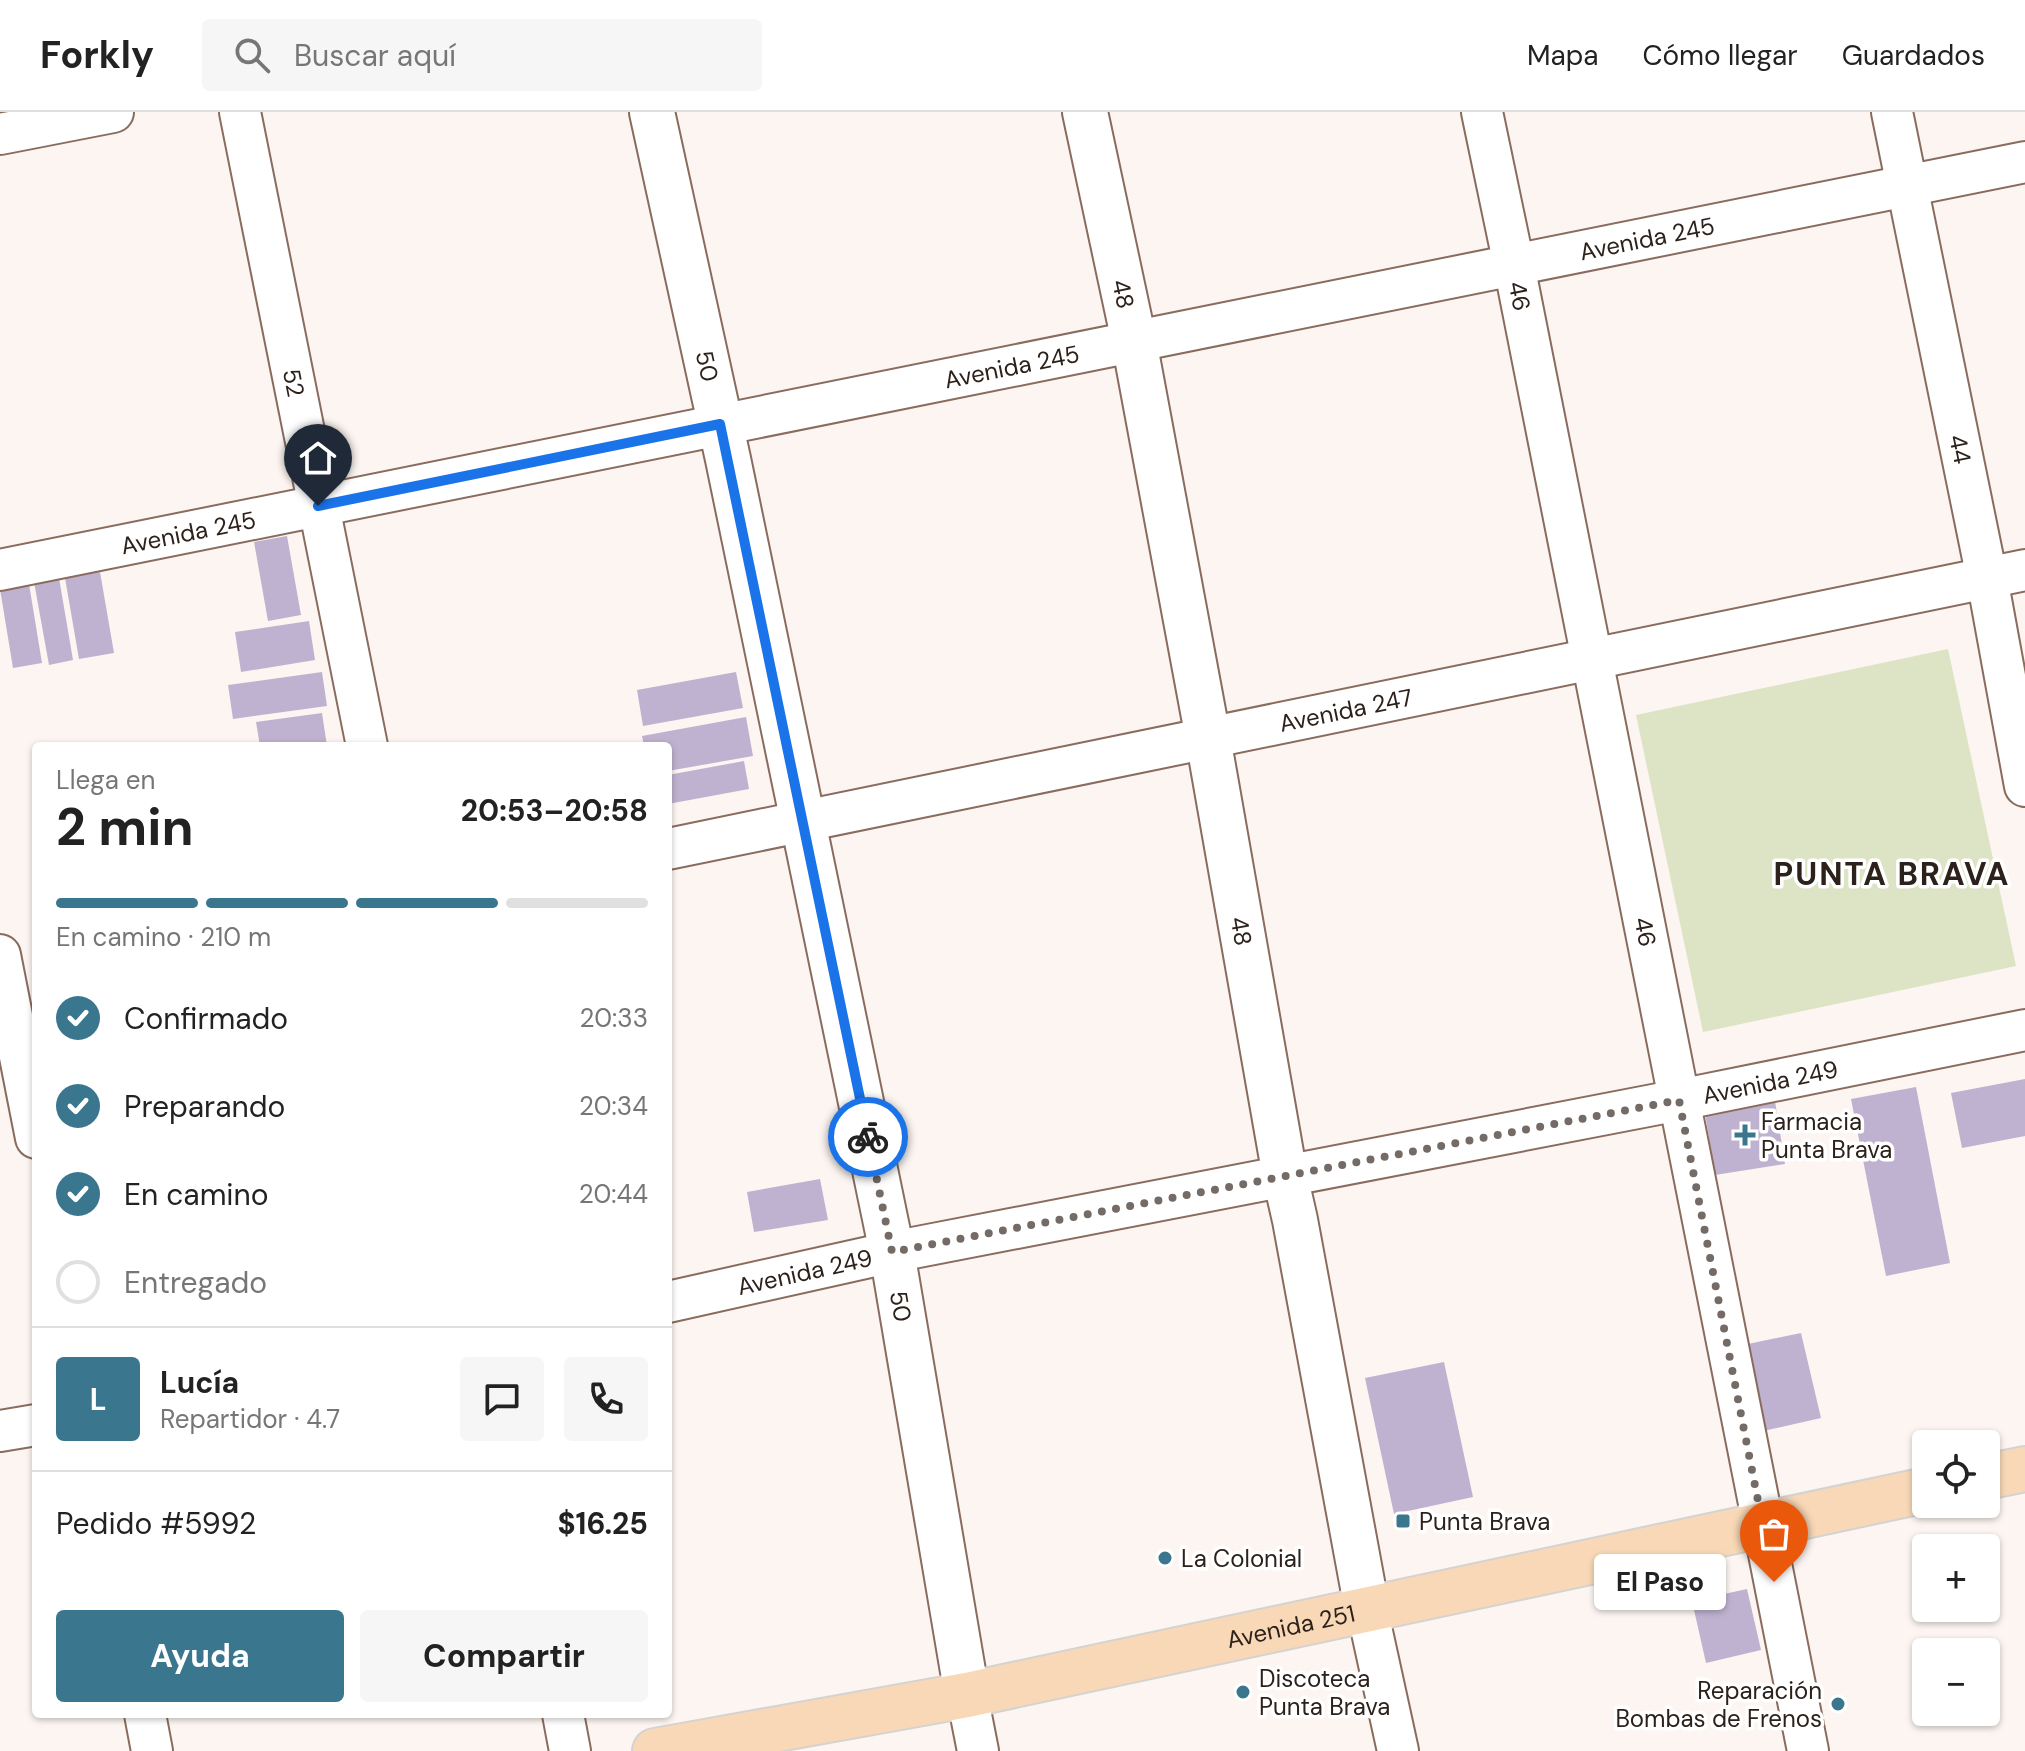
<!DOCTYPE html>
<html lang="es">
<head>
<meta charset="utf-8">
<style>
	:root { --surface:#fff; --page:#f6f6f6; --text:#222; --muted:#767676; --line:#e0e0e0; --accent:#3a768e }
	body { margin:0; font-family:"DM Sans",sans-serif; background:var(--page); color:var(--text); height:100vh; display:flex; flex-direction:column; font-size:30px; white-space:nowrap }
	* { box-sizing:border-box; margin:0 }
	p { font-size:26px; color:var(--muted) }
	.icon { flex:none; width:44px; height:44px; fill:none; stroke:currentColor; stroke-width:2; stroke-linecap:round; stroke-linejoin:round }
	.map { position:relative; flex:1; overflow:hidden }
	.details { position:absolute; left:32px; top:630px; width:640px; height:976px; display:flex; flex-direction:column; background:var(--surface); border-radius:8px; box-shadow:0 2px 6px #0004 }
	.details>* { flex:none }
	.controls { position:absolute; left:1912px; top:1318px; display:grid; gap:16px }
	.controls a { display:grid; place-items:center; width:88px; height:88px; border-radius:8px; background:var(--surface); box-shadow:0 2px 6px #0004; font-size:40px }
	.pin { position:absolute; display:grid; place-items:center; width:68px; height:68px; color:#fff; margin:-82px -34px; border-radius:50% 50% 50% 0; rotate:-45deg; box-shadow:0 0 8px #0007 }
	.pin .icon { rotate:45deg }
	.courier { position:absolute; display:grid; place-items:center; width:80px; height:80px; margin:-40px; border:6px solid #1a73e8; border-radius:50%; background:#fff; color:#222; box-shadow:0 2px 10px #0007 }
	.bubble { position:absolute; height:56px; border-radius:8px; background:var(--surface); box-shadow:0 2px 6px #0004; font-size:26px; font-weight:700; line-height:56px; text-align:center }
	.head em { font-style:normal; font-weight:700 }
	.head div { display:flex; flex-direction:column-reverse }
	.head { display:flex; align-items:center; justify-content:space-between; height:136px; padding:0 24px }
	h1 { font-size:52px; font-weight:700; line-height:60px }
	.bar { display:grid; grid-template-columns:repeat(4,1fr); gap:12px 8px; align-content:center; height:96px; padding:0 24px }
	.bar i { height:10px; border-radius:6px; background:var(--line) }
	.bar .on { background:var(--accent) }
	.bar p { grid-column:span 4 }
	.line { display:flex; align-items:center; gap:20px; padding:0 24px; border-top:2px solid var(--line) }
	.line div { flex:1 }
	.round { display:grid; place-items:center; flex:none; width:84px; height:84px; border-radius:8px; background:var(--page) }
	ol { padding:0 24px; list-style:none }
	li { display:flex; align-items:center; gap:24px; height:88px }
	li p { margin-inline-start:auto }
	li .icon { padding:8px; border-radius:50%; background:var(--accent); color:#fff; stroke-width:4 }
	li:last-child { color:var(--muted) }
	li i { width:44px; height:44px; border:4px solid var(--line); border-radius:50% }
	.button { display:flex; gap:16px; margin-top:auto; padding:16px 24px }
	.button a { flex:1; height:92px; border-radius:8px; background:var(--accent); color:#fff; font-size:32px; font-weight:700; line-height:92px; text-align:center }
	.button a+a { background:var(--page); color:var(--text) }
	header { display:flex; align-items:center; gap:48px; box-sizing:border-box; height:112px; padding:0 40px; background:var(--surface); border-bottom:2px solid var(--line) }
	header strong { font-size:38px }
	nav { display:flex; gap:44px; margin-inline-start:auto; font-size:28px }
	.search { width:560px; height:72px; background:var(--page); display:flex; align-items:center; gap:20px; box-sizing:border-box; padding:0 28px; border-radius:8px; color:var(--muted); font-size:30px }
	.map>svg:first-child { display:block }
</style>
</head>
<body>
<header>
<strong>Forkly</strong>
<div class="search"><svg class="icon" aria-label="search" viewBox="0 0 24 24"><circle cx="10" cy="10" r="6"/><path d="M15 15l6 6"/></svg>Buscar aquí</div>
<nav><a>Mapa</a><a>Cómo llegar</a><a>Guardados</a></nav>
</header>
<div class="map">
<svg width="2025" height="1639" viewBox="0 0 2025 1639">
	<rect width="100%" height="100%" fill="#fcf5f1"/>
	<path fill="#dde4c6" d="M1948,537L2016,854L1703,920L1636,603Z"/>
	<path fill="#bfb2d0" d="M287,424L301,503L268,509L254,430Z
		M100,460L114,541L79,547L65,466Z
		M59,466L73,548L49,553L34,470Z
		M29,472L42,551L13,556L0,477Z
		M309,509L315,548L241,560L235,520Z
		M322,560L327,594L233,607L228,573Z
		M736,560L743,596L643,614L637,578Z
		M322,601L327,634H260L256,610Z
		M746,605L753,644L668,659V634H644L642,624Z
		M744,649L749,677L668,692V663Z
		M2025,967V1024L1962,1036L1951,981Z
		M1916,975L1950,1151L1886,1164L1851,987Z
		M1774,983L1785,1052L1715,1063L1704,995Z
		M820,1067L828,1108L754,1120L747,1080Z
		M1801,1221L1821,1306L1763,1319L1743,1233Z
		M1444,1250L1473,1385L1394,1402L1365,1266Z
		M1747,1477L1761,1538L1706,1551L1692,1489Z"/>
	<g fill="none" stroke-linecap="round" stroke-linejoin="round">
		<defs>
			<g id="minor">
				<path id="s1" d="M240,0L367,634"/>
				<path id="s2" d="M1482,0L1514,153L1808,1639"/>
				<path id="s3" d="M1892,0L1987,466L2025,674"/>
				<path d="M0,22L113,0"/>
				<path id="s4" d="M0,458L2025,50"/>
				<path id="s5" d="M668,737L2025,458"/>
				<path d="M0,843L36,1026"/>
				<path id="s6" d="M668,1190L892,1140L1679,988L2025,918"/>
				<path d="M0,1319L36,1313"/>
				<path d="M1367,1497L1398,1639"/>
				<path d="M967,1583L978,1639"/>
				<path d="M145,1602L152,1639"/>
				<path d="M563,1602L570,1639"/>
			</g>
			<g id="tertiary">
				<path id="s7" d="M652,0L728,347L892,1140L967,1583"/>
				<path id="s8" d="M1085,0L1134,229L1208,626L1285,1064L1295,1108L1367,1497"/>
			</g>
			<g id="primary">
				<path d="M1986,1365L2025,1357"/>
				<path id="s9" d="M655,1639L967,1583L1926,1378"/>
			</g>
		</defs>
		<use href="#minor" stroke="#896c5d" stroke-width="44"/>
		<use href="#tertiary" stroke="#896c5d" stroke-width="48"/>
		<use href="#primary" stroke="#d5d3d1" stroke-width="48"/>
		<use href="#minor" stroke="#fff" stroke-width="40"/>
		<use href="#tertiary" stroke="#fff" stroke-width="44"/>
		<use href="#primary" stroke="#f8d8b6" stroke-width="44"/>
	</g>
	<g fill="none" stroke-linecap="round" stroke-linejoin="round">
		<path stroke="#756b66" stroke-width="8" stroke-dasharray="0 14.4" d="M868,1025L892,1140L1679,988L1774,1470"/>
		<path stroke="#1a73e8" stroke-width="10" d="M318,394L720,312L868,1025"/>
	</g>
	<g fill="#3a768e" stroke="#fff" stroke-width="3">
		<path d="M1741 1011h8v8h8v8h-8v8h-8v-8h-8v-8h8z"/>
		<rect x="1395" y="1401" width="16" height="16" rx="4"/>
		<circle cx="1165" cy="1446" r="8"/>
		<circle cx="1243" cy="1580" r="8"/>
		<circle cx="1838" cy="1592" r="8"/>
	</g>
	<g text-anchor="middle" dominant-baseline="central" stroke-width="7" stroke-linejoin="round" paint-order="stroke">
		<g font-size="24" fill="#2d211b" stroke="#fff">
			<text stroke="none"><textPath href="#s4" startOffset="1680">Avenida 245</textPath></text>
			<text stroke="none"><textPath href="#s8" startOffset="186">48</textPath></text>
			<text stroke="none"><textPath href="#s2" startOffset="188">46</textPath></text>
			<text stroke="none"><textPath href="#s4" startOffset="1032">Avenida 245</textPath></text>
			<text stroke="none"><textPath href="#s7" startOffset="260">50</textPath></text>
			<text stroke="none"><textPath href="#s1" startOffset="276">52</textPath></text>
			<text stroke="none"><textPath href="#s3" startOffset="344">44</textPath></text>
			<text stroke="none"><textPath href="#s4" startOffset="192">Avenida 245</textPath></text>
			<text stroke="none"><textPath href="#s5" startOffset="692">Avenida 247</textPath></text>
			<text stroke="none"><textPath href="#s8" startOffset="834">48</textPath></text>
			<text stroke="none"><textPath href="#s2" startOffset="836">46</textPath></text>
			<text stroke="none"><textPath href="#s6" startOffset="1124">Avenida 249</textPath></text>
			<text stroke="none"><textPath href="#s6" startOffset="140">Avenida 249</textPath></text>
			<text stroke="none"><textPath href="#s7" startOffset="1220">50</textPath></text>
			<text stroke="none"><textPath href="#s9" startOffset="648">Avenida 251</textPath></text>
		</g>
		<g font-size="24" fill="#2d211b" stroke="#fff" text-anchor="start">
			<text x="1761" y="1009">Farmacia<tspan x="1761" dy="28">Punta Brava</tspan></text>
			<text x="1419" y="1409">Punta Brava</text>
			<text x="1181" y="1446">La Colonial</text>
			<text x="1259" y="1566">Discoteca<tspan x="1259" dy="28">Punta Brava</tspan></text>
			<text x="1822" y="1578" text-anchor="end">Reparación<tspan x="1822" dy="28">Bombas de Frenos</tspan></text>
		</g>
		<g font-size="32" font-weight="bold" letter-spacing="2" fill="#2d211b" stroke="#fff">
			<text x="1892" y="762">PUNTA BRAVA</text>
		</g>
	</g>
</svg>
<div class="controls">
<a><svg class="icon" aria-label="locate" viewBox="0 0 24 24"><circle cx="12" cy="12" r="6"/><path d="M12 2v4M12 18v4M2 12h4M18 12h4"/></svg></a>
<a>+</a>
<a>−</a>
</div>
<div class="pin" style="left:1774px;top:1470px;background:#ea580c"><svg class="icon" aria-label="bag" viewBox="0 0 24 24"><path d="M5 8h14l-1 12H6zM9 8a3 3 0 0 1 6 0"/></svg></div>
<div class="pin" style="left:318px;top:394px;background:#1f2937"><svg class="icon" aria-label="home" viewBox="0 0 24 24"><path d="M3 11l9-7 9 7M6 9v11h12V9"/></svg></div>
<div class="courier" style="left:868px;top:1025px"><svg class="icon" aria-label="bike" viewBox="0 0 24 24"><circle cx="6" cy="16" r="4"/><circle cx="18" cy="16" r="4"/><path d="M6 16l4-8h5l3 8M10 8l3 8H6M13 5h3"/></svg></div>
<div class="bubble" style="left:1594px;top:1442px;width:132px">El Paso</div>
<section class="details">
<div class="head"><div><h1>2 min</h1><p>Llega en</p></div><em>20:53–20:58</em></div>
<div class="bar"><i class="on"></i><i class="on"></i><i class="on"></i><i></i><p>En camino · 210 m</p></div>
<ol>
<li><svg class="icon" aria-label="check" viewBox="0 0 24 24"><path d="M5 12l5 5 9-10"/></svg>Confirmado<p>20:33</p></li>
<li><svg class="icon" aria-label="check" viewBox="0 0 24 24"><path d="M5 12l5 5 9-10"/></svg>Preparando<p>20:34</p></li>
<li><svg class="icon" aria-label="check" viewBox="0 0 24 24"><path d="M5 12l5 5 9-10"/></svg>En camino<p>20:44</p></li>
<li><i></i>Entregado</li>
</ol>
<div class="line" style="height:144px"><b class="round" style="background:var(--accent);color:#fff">L</b><div><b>Lucía</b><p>Repartidor · 4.7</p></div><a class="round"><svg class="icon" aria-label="chat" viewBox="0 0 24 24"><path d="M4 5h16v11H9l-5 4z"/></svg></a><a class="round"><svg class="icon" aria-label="phone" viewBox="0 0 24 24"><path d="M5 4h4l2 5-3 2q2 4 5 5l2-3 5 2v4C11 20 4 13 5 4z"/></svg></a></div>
<div class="line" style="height:104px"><div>Pedido #5992</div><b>$16.25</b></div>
<div class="button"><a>Ayuda</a><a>Compartir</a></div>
</section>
</div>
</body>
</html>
